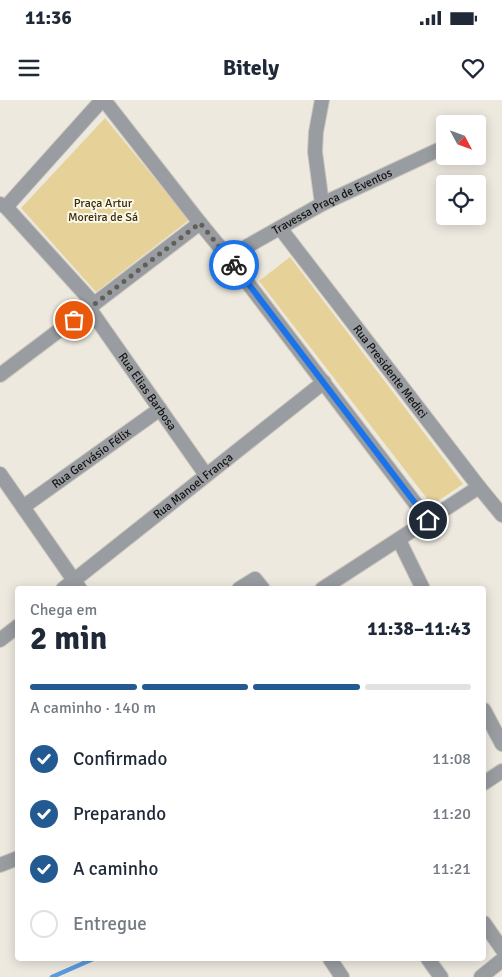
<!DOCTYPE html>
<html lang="pt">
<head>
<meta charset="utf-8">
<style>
	:root { --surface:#fff; --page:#f2f2f3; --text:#1f2937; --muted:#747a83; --line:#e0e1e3; --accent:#235a92 }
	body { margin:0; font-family:Signika,sans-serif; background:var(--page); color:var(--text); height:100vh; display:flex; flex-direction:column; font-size:19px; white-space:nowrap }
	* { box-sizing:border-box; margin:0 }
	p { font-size:16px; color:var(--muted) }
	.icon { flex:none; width:28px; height:28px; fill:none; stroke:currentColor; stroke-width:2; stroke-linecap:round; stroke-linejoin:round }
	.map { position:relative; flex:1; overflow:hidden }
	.sheet { position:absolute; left:15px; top:486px; width:471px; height:375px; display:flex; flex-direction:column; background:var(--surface); border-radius:5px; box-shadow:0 2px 12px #0003 }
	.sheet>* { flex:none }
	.needle { width:32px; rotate:131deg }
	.buttons { position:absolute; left:436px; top:15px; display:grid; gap:10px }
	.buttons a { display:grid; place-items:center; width:50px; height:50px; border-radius:5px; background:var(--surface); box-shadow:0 2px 12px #0003; font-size:25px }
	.pin { position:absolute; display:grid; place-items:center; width:42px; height:42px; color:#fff; margin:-21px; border:2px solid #fff; border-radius:50%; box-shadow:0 1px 5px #0007 }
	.courier { position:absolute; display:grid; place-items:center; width:50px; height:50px; margin:-25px; border:4px solid #1a73e8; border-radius:50%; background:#fff; color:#222; box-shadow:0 1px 6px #0007 }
	.overview em { font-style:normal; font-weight:800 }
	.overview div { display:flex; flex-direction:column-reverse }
	.overview { display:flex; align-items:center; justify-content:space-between; height:85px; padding:0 15px }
	h1 { font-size:32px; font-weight:800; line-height:38px }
	.bar { display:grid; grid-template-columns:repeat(4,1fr); gap:8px 5px; align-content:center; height:60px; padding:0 15px }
	.bar i { height:6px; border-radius:4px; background:var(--line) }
	.bar .selected { background:var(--accent) }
	.bar p { grid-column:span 4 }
	ol { padding:0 15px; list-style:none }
	li { display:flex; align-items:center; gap:15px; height:55px }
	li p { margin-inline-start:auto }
	li .icon { padding:5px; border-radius:50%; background:var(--accent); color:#fff; stroke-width:4 }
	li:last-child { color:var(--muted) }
	li i { width:28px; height:28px; border:2px solid var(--line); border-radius:50% }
	.status { display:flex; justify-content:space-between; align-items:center; height:35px; padding:0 25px; background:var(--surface); direction:ltr }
	.status svg { height:14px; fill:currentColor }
	header { display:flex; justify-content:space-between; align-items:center; height:65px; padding:0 15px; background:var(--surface); font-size:22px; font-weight:800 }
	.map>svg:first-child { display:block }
</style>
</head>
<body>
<div class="status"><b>11:36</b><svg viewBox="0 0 49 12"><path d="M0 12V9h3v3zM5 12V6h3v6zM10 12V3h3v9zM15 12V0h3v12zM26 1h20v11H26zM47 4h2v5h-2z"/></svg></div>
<header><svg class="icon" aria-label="menu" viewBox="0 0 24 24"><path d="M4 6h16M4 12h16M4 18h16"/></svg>Bitely<svg class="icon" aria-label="heart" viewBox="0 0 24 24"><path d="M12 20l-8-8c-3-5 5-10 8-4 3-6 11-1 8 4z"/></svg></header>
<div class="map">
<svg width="502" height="877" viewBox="0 0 502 877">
	<rect width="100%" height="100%" fill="#ede9df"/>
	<path fill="#e6d299" d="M105,18L189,120L96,192L21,108Z
		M290,157L463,384L432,405L259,181Z"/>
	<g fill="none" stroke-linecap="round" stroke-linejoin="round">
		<path stroke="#5b9add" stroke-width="4.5" d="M52,877L93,859"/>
		<defs>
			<g id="minor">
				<path d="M322,104L315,52L316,32L322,0"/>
				<path d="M200,123L228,157L428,420"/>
				<path id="s1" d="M280,128L479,387L502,415"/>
				<path id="s2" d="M228,157L322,104L438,50"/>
				<path id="s3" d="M89,208L206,375"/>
				<path d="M0,275L94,204"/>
				<path d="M0,374L80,489"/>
				<path id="s4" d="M23,407L160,309"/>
				<path d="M399,440L423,489"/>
				<path id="s5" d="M63,489L324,282"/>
				<path d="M239,489L255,479L263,489"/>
				<path d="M322,489L479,387"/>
				<path d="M0,540L18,526"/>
				<path d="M484,610L502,644"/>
				<path d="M484,683L502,671"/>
				<path d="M0,765L18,758"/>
				<path d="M484,823L502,849"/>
				<path d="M330,859L342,877"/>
				<path d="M428,859L441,877"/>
			</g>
			<path id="tertiary" d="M0,104L6,107L94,204L200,123L104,0
				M6,107L102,0
				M481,877L502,860"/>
		</defs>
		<use href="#minor" stroke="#cbc7be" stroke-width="16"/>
		<use href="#tertiary" stroke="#cbc7be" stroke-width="16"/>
		<use href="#minor" stroke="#999ca0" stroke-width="14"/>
		<use href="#tertiary" stroke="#999ca0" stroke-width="14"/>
	</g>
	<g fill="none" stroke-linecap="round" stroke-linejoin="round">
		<path stroke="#615f59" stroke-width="5" stroke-dasharray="0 9" d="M74,220L200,123L234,165"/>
		<path stroke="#1a73e8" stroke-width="6" d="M234,165L428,420"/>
	</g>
	<g text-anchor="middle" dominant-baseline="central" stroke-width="4" stroke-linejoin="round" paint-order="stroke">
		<g font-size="12" fill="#161411" stroke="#faf7ec">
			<text stroke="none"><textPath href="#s2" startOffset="118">Travessa Praça de Eventos</textPath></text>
			<text stroke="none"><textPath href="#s1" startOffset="181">Rua Presidente Medici</textPath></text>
			<text stroke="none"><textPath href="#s3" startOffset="102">Rua Elias Barbosa</textPath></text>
			<text stroke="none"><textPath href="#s4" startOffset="84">Rua Gervásio Félix</textPath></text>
			<text stroke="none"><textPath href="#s5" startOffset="166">Rua Manoel França</textPath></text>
		</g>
		<g font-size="12" fill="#3b2e03" stroke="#faf7ec">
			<text x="103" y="103">Praça Artur<tspan x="103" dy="14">Moreira de Sá</tspan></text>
		</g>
	</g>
</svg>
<div class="buttons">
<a><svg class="needle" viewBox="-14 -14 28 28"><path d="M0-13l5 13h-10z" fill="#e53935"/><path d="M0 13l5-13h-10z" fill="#747a83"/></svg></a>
<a><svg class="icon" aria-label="locate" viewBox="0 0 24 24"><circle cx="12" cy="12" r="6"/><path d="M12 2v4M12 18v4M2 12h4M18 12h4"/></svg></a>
</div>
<div class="pin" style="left:74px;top:220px;background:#ea580c"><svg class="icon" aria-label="bag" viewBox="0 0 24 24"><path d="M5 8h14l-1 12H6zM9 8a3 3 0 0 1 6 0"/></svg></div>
<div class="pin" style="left:428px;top:420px;background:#1f2937"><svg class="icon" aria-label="home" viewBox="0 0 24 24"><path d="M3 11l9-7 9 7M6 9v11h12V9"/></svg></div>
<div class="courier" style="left:234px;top:165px"><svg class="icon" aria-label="bike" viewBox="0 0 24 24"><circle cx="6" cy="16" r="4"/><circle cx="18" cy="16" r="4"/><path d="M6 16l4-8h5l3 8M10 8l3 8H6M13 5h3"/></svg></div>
<section class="sheet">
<div class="overview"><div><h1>2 min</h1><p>Chega em</p></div><em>11:38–11:43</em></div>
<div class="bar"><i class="selected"></i><i class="selected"></i><i class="selected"></i><i></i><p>A caminho · 140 m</p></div>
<ol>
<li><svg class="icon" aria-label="check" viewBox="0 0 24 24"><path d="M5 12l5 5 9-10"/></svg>Confirmado<p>11:08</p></li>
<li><svg class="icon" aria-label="check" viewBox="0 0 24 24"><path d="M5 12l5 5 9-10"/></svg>Preparando<p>11:20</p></li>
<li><svg class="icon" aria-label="check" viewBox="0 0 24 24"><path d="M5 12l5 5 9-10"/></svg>A caminho<p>11:21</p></li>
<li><i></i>Entregue</li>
</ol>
</section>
</div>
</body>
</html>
